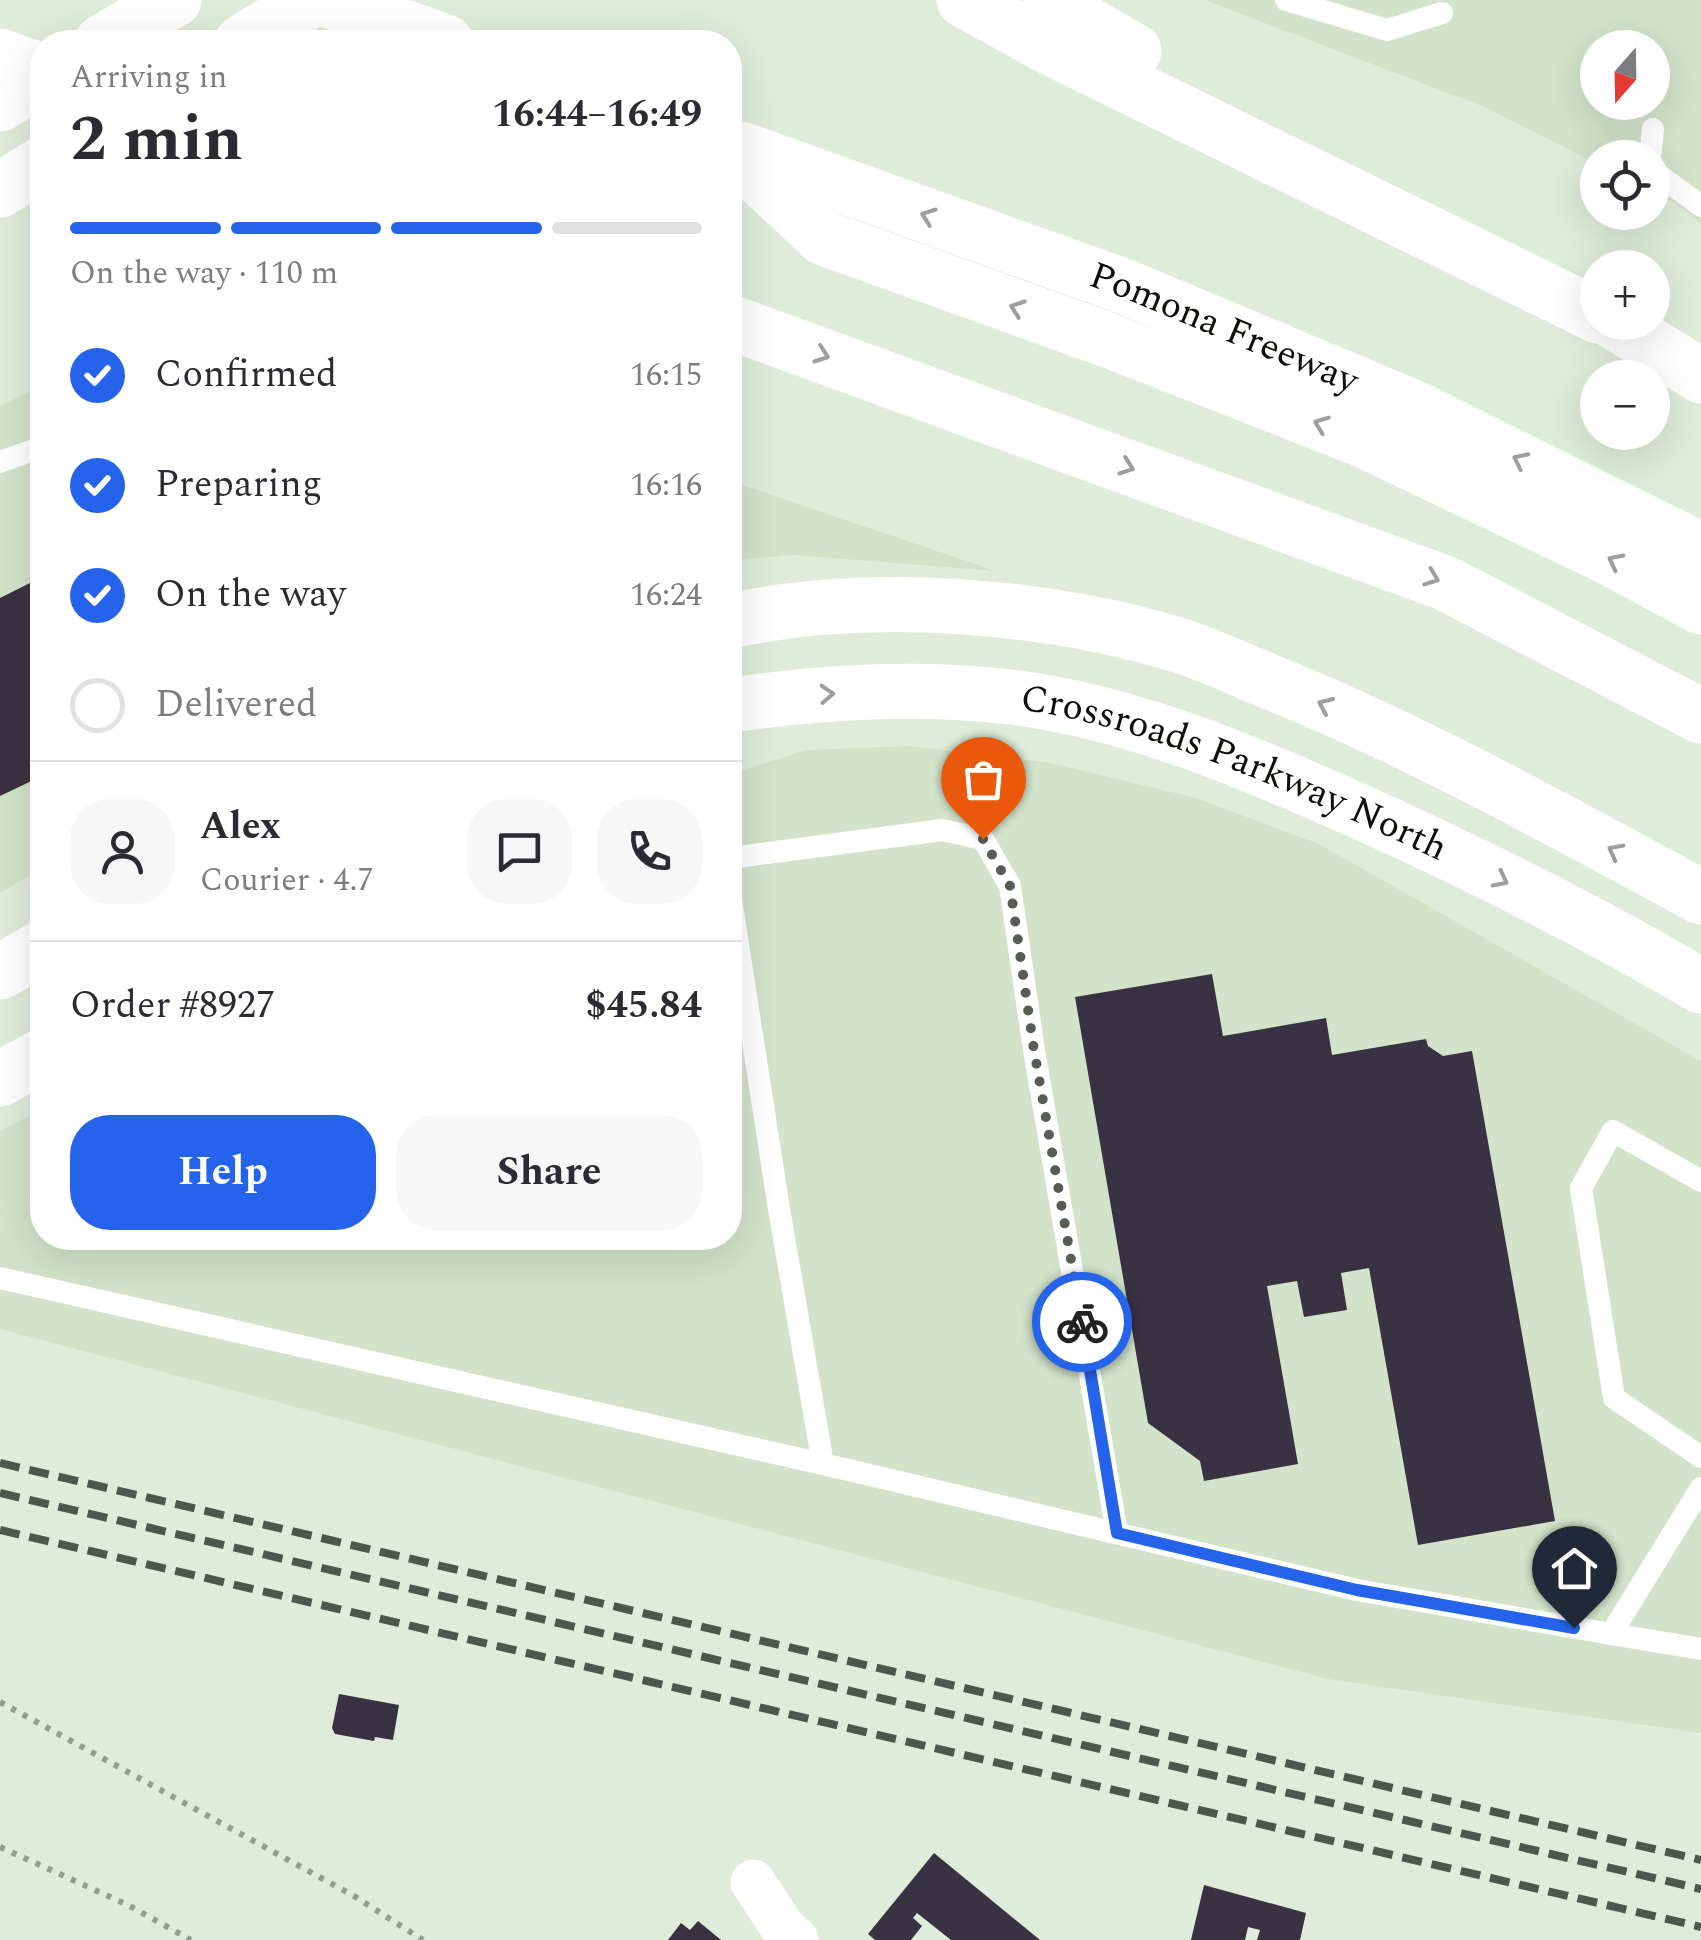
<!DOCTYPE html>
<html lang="en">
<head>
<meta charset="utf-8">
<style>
	:root { --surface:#fff; --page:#f7f7f7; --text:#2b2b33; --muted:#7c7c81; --line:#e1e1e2; --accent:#2563eb }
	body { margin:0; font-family:Spectral,serif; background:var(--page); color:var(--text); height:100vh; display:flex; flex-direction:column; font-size:38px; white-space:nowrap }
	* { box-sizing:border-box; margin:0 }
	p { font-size:32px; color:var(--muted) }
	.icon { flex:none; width:55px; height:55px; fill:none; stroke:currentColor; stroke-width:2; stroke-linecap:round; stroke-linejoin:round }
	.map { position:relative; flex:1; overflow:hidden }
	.details { position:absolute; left:30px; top:30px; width:712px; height:1220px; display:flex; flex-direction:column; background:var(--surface); border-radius:40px; box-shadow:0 10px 40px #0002 }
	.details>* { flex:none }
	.needle { width:65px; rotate:200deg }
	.fabs { position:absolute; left:1580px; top:30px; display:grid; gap:20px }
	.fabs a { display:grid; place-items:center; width:90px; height:90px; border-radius:50%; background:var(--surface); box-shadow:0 10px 40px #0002; font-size:50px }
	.pin { position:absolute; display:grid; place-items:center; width:85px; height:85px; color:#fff; margin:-102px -42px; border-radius:50% 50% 50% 0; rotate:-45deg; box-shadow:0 0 10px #0007 }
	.pin .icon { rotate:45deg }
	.courier { position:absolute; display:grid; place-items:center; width:100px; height:100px; margin:-50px; border:8px solid #2563eb; border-radius:50%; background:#fff; color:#222; box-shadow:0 2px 12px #0007 }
	.overview em { font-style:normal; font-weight:700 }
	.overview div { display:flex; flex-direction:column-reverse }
	.overview { display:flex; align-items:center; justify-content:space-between; height:170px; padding:0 40px }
	h1 { font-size:65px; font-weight:700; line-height:75px }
	.bar { display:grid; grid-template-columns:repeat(4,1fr); gap:15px 10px; align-content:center; height:120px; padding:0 40px }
	.bar i { height:12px; border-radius:8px; background:var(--line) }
	.bar .selected { background:var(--accent) }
	.bar p { grid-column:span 4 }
	.line { display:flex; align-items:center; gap:25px; padding:0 40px; border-top:2px solid var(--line) }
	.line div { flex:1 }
	.round { display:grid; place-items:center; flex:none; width:105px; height:105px; border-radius:40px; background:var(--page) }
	ol { padding:0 40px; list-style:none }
	li { display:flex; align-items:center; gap:30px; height:110px }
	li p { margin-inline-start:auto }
	li .icon { padding:10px; border-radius:50%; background:var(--accent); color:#fff; stroke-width:4 }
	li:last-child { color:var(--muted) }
	li i { width:55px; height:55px; border:5px solid var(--line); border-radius:50% }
	.button { display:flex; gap:20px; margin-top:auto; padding:20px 40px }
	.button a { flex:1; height:115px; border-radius:40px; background:var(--accent); color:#fff; font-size:40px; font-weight:700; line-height:115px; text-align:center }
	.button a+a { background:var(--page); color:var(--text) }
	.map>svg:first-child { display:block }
</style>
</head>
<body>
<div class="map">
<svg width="1701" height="1940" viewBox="0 0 1701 1940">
	<rect width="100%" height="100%" fill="#dfecd9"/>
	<path fill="#d2e3ca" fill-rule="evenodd" d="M1205,0H1701V224L1675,203L1653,192L1652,158H1598L1597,164L1487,108ZM1598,48H1652V102H1598Z
		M42,385V868L0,893V406Z
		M730,481L996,571L794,555L730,560Z
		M910,746L1051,763L1196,798L1319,844L1701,1061V1733L1328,1679L0,1329V1131L42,1109V1238H730V774L806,750Z"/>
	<path fill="#393242" d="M42,577V776L0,796V598Z
		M1212,974L1223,1036L1326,1018L1332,1055L1426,1039L1428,1046L1443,1056L1472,1051L1555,1521L1418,1545L1369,1268L1341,1273L1347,1310L1304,1317L1297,1281L1267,1286L1298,1464L1204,1481L1200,1461L1148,1423L1075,997Z
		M339,1694L399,1705L393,1740L375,1737L374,1741L335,1734L332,1728Z
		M934,1853L1040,1940H951L917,1913L913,1918L922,1926L911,1940H875L868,1934Z
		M1204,1885L1306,1913L1300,1940H1257L1260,1930L1248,1927L1245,1940H1191Z
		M698,1921L721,1940H668L681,1923L690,1930Z"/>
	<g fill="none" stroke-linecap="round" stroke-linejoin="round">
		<path stroke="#949e8f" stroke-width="6" stroke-dasharray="5 8" stroke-linecap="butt" d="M0,1702L354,1896L423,1940
			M0,1847L128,1905L191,1940"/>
		<path stroke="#fff" stroke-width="22" d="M1286,0L1387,30L1442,13
			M1650,158L1653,129
			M1652,170L1701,206
			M0,462L42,447
			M730,858L942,830L983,839L1010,886L1034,1050L1117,1533
			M730,893L779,1209L823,1464
			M1701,1181L1613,1131L1581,1188L1614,1398L1701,1457
			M0,1278L823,1464L1357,1590L1611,1634L1701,1488
			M1611,1634L1701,1649"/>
		<path stroke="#fff" stroke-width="45" d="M753,1882L783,1928L796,1940"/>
		<g stroke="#fff" stroke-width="55">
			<path d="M102,42L174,0"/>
			<path d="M242,42L311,0"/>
			<path d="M0,104L42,78"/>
			<path d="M0,190L42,164"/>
			<path d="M730,621C869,591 1045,604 1181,646C1212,656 1243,671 1273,683C1421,743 1560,821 1701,897"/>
			<path id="s1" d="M730,705C824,692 916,686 1010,697C1133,712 1251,763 1363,813C1478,865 1592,922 1701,986"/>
			<path d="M0,972L42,948"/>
			<path d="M0,1079L42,1056"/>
		</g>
		<g stroke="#fff" stroke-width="55">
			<path d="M328,0L446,42"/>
			<path d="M964,0L1047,46L1598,316"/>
			<path d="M1051,0L1063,10L1134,51"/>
			<path d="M0,56L42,71"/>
			<path id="s2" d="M741,149L1126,287L1415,408L1701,550"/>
			<path d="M730,151L824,238L1108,340L1363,440L1608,557L1701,607"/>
			<path d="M730,322L1445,583L1701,716"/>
			<path d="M1614,322L1701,376"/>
		</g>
		<path stroke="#4f564b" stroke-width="8" stroke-dasharray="20 10" stroke-linecap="butt" d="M0,1463L1701,1860
			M0,1493L1701,1889
			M0,1530L1701,1927"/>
	</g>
	<defs><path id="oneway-chevron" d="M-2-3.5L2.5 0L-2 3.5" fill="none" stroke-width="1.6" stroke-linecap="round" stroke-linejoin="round" transform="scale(2.5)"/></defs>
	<g stroke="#9e9f9d">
		<use href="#oneway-chevron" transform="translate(928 216) rotate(-160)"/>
		<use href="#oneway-chevron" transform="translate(1017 308) rotate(-160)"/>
		<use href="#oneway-chevron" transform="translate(822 355) rotate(20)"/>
		<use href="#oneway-chevron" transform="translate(1321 424) rotate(-159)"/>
		<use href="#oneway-chevron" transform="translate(1520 460) rotate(-154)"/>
		<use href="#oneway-chevron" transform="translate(1127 467) rotate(20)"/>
		<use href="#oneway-chevron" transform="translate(1615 561) rotate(-153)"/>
		<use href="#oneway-chevron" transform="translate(1432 578) rotate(21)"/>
		<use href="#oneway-chevron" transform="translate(827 694) rotate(-3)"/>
		<use href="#oneway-chevron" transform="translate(1325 705) rotate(-156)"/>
		<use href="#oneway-chevron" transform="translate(1615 851) rotate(-152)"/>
		<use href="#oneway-chevron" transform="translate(1501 880) rotate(27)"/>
	</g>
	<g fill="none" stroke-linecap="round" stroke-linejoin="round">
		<path stroke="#565d52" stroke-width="10" stroke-dasharray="0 18" d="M983,839L1010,886L1034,1050L1082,1322"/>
		<path stroke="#2563eb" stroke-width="12" d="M1082,1322L1117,1533L1357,1590L1574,1628"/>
	</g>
	<g text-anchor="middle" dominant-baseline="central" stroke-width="10" stroke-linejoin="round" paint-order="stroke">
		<g font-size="38" fill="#0c1009" stroke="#edf9e6">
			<text stroke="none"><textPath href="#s2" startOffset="515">Pomona Freeway</textPath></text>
			<text stroke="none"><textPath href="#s1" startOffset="518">Crossroads Parkway North</textPath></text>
		</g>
	</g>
</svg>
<div class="fabs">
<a><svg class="needle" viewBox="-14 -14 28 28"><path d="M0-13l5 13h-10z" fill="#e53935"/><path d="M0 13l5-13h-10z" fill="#7c7c81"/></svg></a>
<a><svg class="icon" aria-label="locate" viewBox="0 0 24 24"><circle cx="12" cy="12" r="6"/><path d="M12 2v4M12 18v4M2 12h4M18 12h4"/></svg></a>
<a>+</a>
<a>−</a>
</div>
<div class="pin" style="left:983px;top:839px;background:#ea580c"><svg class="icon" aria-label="bag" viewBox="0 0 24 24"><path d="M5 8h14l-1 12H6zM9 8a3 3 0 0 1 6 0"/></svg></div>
<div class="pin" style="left:1574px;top:1628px;background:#1f2937"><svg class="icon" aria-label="home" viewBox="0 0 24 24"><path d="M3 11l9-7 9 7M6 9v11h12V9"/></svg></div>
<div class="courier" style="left:1082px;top:1322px"><svg class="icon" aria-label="bike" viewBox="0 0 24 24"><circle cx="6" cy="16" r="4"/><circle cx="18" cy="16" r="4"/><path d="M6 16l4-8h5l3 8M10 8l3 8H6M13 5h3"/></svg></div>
<section class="details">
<div class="overview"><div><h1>2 min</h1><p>Arriving in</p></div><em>16:44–16:49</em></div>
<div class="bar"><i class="selected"></i><i class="selected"></i><i class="selected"></i><i></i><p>On the way · 110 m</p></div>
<ol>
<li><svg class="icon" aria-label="check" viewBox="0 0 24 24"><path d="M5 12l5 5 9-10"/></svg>Confirmed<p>16:15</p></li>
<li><svg class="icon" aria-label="check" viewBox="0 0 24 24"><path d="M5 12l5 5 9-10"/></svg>Preparing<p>16:16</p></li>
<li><svg class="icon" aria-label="check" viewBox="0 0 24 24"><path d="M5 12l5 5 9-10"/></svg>On the way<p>16:24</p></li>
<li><i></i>Delivered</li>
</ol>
<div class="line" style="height:180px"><a class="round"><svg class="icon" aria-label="person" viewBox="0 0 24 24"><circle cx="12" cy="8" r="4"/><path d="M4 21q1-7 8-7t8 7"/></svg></a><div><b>Alex</b><p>Courier · 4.7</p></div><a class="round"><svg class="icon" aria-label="chat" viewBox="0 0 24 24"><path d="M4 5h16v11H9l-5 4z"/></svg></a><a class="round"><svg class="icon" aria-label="phone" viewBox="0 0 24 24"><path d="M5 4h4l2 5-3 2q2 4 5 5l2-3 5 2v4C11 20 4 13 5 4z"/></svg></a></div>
<div class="line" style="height:130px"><div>Order #8927</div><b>$45.84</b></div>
<div class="button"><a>Help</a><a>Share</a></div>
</section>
</div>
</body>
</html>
